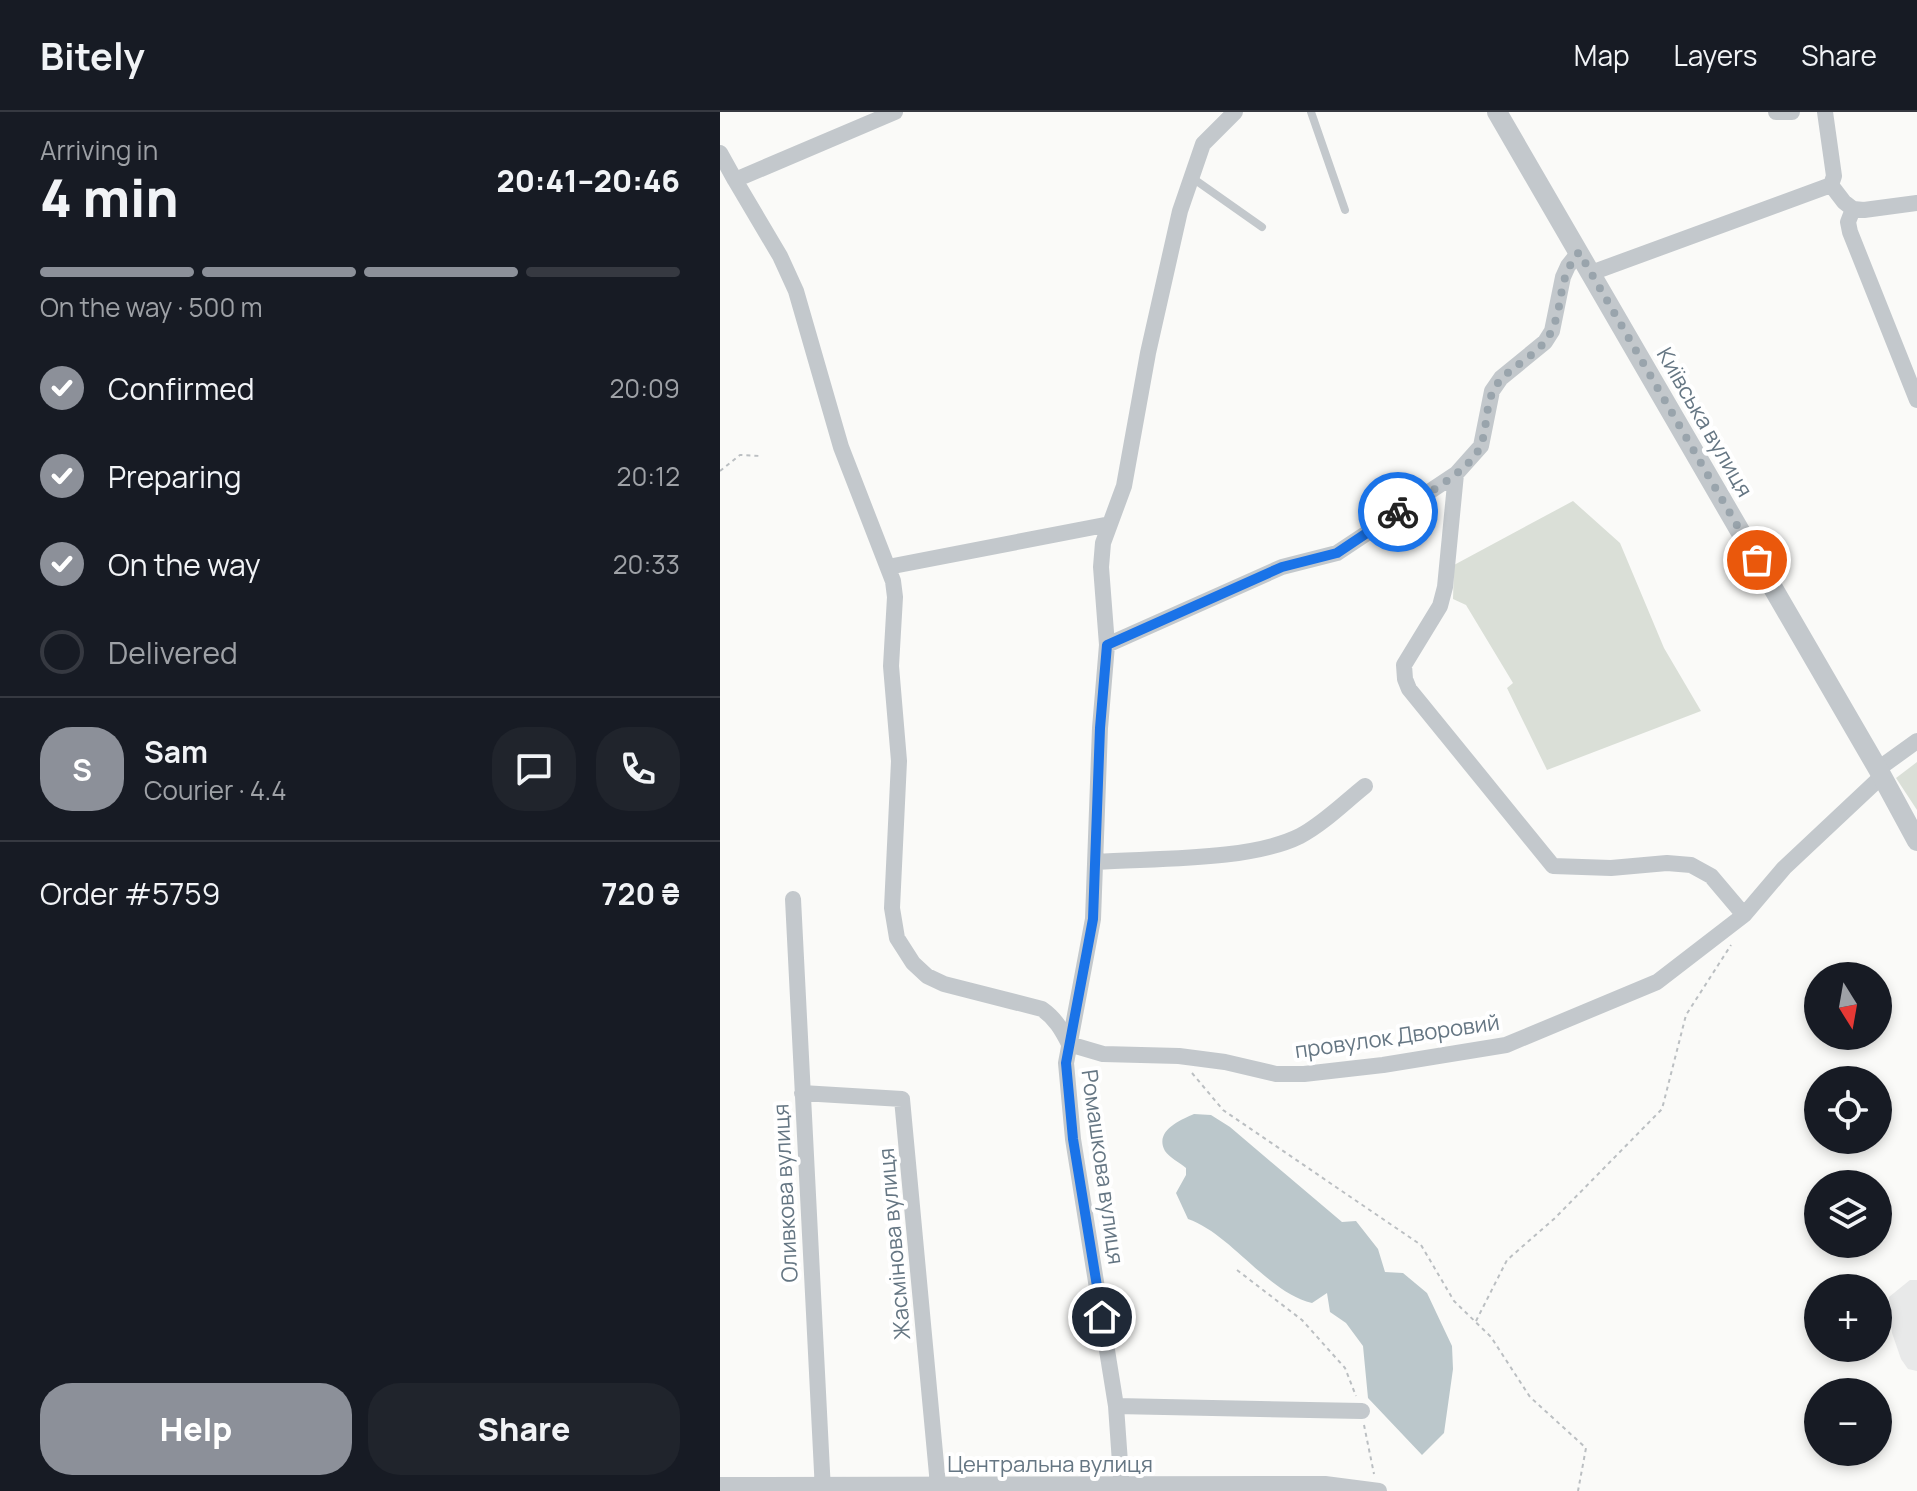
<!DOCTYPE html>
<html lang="en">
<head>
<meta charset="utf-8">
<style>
	:root { --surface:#171b24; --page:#20242c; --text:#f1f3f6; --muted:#9ea1a6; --line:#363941; --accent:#8c9099 }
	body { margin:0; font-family:Manrope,sans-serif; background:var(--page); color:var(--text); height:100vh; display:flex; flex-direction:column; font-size:30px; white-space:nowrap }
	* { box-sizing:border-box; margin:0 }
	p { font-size:26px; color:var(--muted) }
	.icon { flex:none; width:44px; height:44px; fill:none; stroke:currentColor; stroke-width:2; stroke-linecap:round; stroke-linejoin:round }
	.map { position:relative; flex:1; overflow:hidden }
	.panel { display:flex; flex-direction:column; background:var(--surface); width:720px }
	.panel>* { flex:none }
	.needle { width:52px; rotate:169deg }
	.fabs { position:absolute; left:1084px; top:850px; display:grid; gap:16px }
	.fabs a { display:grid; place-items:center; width:88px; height:88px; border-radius:50%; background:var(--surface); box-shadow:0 4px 12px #0003; font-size:40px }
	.pin { position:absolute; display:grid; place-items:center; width:68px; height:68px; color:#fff; margin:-34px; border:4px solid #fff; border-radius:50%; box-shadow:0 2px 8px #0007 }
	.courier { position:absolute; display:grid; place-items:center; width:80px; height:80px; margin:-40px; border:6px solid #1a73e8; border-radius:50%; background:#fff; color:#222; box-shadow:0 2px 10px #0007 }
	.overview em { font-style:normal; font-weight:800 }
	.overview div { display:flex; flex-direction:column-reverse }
	.overview { display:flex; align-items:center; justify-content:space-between; height:136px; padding:0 40px }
	h1 { font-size:52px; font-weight:800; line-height:60px }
	.bar { display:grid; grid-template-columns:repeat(4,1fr); gap:12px 8px; align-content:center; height:96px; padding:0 40px }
	.bar i { height:10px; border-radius:6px; background:var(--line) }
	.bar .active { background:var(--accent) }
	.bar p { grid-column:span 4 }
	.line { display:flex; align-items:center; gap:20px; padding:0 40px; border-top:2px solid var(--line) }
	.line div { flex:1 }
	.round { display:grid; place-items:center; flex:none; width:84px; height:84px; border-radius:32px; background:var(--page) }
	ol { padding:0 40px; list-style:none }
	li { display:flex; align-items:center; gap:24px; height:88px }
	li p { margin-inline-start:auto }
	li .icon { padding:8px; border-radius:50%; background:var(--accent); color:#fff; stroke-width:4 }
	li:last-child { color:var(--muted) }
	li i { width:44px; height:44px; border:4px solid var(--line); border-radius:50% }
	.button { display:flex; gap:16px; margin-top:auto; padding:16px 40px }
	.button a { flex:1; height:92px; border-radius:32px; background:var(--accent); color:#fff; font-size:32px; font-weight:800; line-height:92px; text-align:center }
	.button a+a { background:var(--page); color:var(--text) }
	header { display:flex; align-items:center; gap:48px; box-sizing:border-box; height:112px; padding:0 40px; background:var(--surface); border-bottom:2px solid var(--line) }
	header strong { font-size:38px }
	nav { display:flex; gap:44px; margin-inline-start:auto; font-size:28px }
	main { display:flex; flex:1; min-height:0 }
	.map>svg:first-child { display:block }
</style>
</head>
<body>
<header>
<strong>Bitely</strong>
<nav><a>Map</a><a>Layers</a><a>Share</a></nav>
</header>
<main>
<section class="panel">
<div class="overview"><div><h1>4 min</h1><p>Arriving in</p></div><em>20:41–20:46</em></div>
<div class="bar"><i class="active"></i><i class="active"></i><i class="active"></i><i></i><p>On the way · 500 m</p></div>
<ol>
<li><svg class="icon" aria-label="check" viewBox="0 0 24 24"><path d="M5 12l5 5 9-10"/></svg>Confirmed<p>20:09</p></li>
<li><svg class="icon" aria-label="check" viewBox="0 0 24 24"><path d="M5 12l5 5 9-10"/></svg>Preparing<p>20:12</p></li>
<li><svg class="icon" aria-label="check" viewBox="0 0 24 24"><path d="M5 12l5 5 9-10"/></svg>On the way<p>20:33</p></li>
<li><i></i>Delivered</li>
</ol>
<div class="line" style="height:144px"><b class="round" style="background:var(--accent);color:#fff">S</b><div><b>Sam</b><p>Courier · 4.4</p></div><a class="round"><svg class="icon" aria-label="chat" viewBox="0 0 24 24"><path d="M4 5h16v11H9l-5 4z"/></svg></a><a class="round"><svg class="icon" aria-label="phone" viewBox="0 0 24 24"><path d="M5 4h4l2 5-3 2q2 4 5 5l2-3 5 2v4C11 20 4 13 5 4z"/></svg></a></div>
<div class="line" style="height:104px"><div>Order #5759</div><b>720 ₴</b></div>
<div class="button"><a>Help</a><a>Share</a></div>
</section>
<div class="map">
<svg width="1197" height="1379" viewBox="0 0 1197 1379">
	<rect width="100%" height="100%" fill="#fafaf8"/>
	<path fill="#e8e9e9" d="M1190,1168H1197V1259L1188,1257L1181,1247L1172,1221L1169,1185Z"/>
	<path fill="#dadfd7" d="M853,389L900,431L944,536L981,599L827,658L787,576L793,571L746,493L733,487L734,453Z
		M1197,650V698L1176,666Z"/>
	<path fill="#bbc7cb" d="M474,1002L491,1003L510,1015L622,1110L636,1109L658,1137L665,1160L683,1161L707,1181L732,1234L733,1257L724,1321L702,1343L648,1286L643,1234L626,1211L610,1200L607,1181L592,1191C547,1180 511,1122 468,1107L456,1081L466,1063V1056C460,1051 449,1045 445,1039C434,1019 460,1008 474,1002Z"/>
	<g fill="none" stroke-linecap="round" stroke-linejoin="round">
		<path stroke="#bbbfc2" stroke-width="2" stroke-dasharray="4 4" stroke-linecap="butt" d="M0,359L20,343L41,344
			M472,961L503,998L701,1133L734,1189L771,1225L810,1285L866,1336L858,1379
			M517,1158L582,1208L625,1256L636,1284
			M756,1209L787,1148L835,1106L942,997L966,903L1011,833
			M644,1313L654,1362"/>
		<path stroke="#c3c8cc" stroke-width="8" d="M591,0L625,98
			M471,65L542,115"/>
		<path stroke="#c3c8cc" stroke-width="16" d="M1056,0H1072
			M1105,0L1114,64L1111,73L1124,90L1133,97
			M0,41L15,68L175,0
			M15,68L60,144L76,179L121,335L173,469L175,485L171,554L179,649L172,796L177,826L193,851L207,864L224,872L322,897C335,906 342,918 349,932
			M1133,97L1128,110L1130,120L1197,288
			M1133,97L1144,98L1197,91
			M871,161L1111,73
			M736,362L725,475L720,494L684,553L685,567L689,577L833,754L891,756L947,751L971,753L991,764L1024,803
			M168,455L390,412
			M387,533L562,455L617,441L736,362L761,334L772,279L781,266L825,230L832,219L843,165L848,154L859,140
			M1158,657L1197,629
			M377,750C435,746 530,749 580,724C603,712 625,690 645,674
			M73,787L103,1379
			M349,932L383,942L459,944L505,950L556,962H584L663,953L786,933L937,870L1024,803L1064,756L1162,664
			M82,981L182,987L218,1373
			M396,1294L642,1299
			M0,1373L605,1372L659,1379
			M402,1379L396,1294L353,1027L346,951L373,807L380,616L387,533L381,455L383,431L404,374L428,241L460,99L483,32L515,0"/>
		<path stroke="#c3c8cc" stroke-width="20" d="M777,0L1158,657L1197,729"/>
	</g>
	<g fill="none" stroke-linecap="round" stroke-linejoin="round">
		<path stroke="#99a4ac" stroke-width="8" stroke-dasharray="0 14.4" d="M678,400C702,384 754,358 762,330C768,310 765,288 778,271C793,252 821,242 831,220C845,190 836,169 859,140L1037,448"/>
		<path stroke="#1a73e8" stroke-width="10" d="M382,1205L353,1027L346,951L373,807L380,616L387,533L562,455L617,441L678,400"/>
	</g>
	<g text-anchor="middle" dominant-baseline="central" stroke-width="8" stroke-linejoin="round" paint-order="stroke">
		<g font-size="22" fill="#657683" stroke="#fff">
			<text transform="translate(985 310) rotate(60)">Київська вулиця</text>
			<text transform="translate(677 924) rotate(-8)">провулок Дворовий</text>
			<text transform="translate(383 1055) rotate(82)">Ромашкова вулиця</text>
			<text transform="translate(65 1081) rotate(-93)">Оливкова вулиця</text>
			<text transform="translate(174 1132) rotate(-95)">Жасмінова вулиця</text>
			<text x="330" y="1352">Центральна вулиця</text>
		</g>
	</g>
</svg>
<div class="fabs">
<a><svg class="needle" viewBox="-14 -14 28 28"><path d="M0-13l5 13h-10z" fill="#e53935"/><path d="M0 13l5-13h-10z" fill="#9ea1a6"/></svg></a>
<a><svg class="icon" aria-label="locate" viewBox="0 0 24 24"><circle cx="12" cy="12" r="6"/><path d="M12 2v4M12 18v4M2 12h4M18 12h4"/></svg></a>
<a><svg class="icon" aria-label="layers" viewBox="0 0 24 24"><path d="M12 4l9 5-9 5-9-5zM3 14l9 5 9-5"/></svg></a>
<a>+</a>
<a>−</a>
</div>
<div class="pin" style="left:1037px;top:448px;background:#ea580c"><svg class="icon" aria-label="bag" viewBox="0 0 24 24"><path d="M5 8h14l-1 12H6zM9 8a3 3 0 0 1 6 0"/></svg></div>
<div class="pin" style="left:382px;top:1205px;background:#1f2937"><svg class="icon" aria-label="home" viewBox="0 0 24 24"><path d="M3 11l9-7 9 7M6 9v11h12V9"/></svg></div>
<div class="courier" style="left:678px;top:400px"><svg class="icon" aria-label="bike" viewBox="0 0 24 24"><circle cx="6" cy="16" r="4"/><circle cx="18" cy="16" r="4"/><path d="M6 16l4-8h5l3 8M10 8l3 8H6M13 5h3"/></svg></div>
</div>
</main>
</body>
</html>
